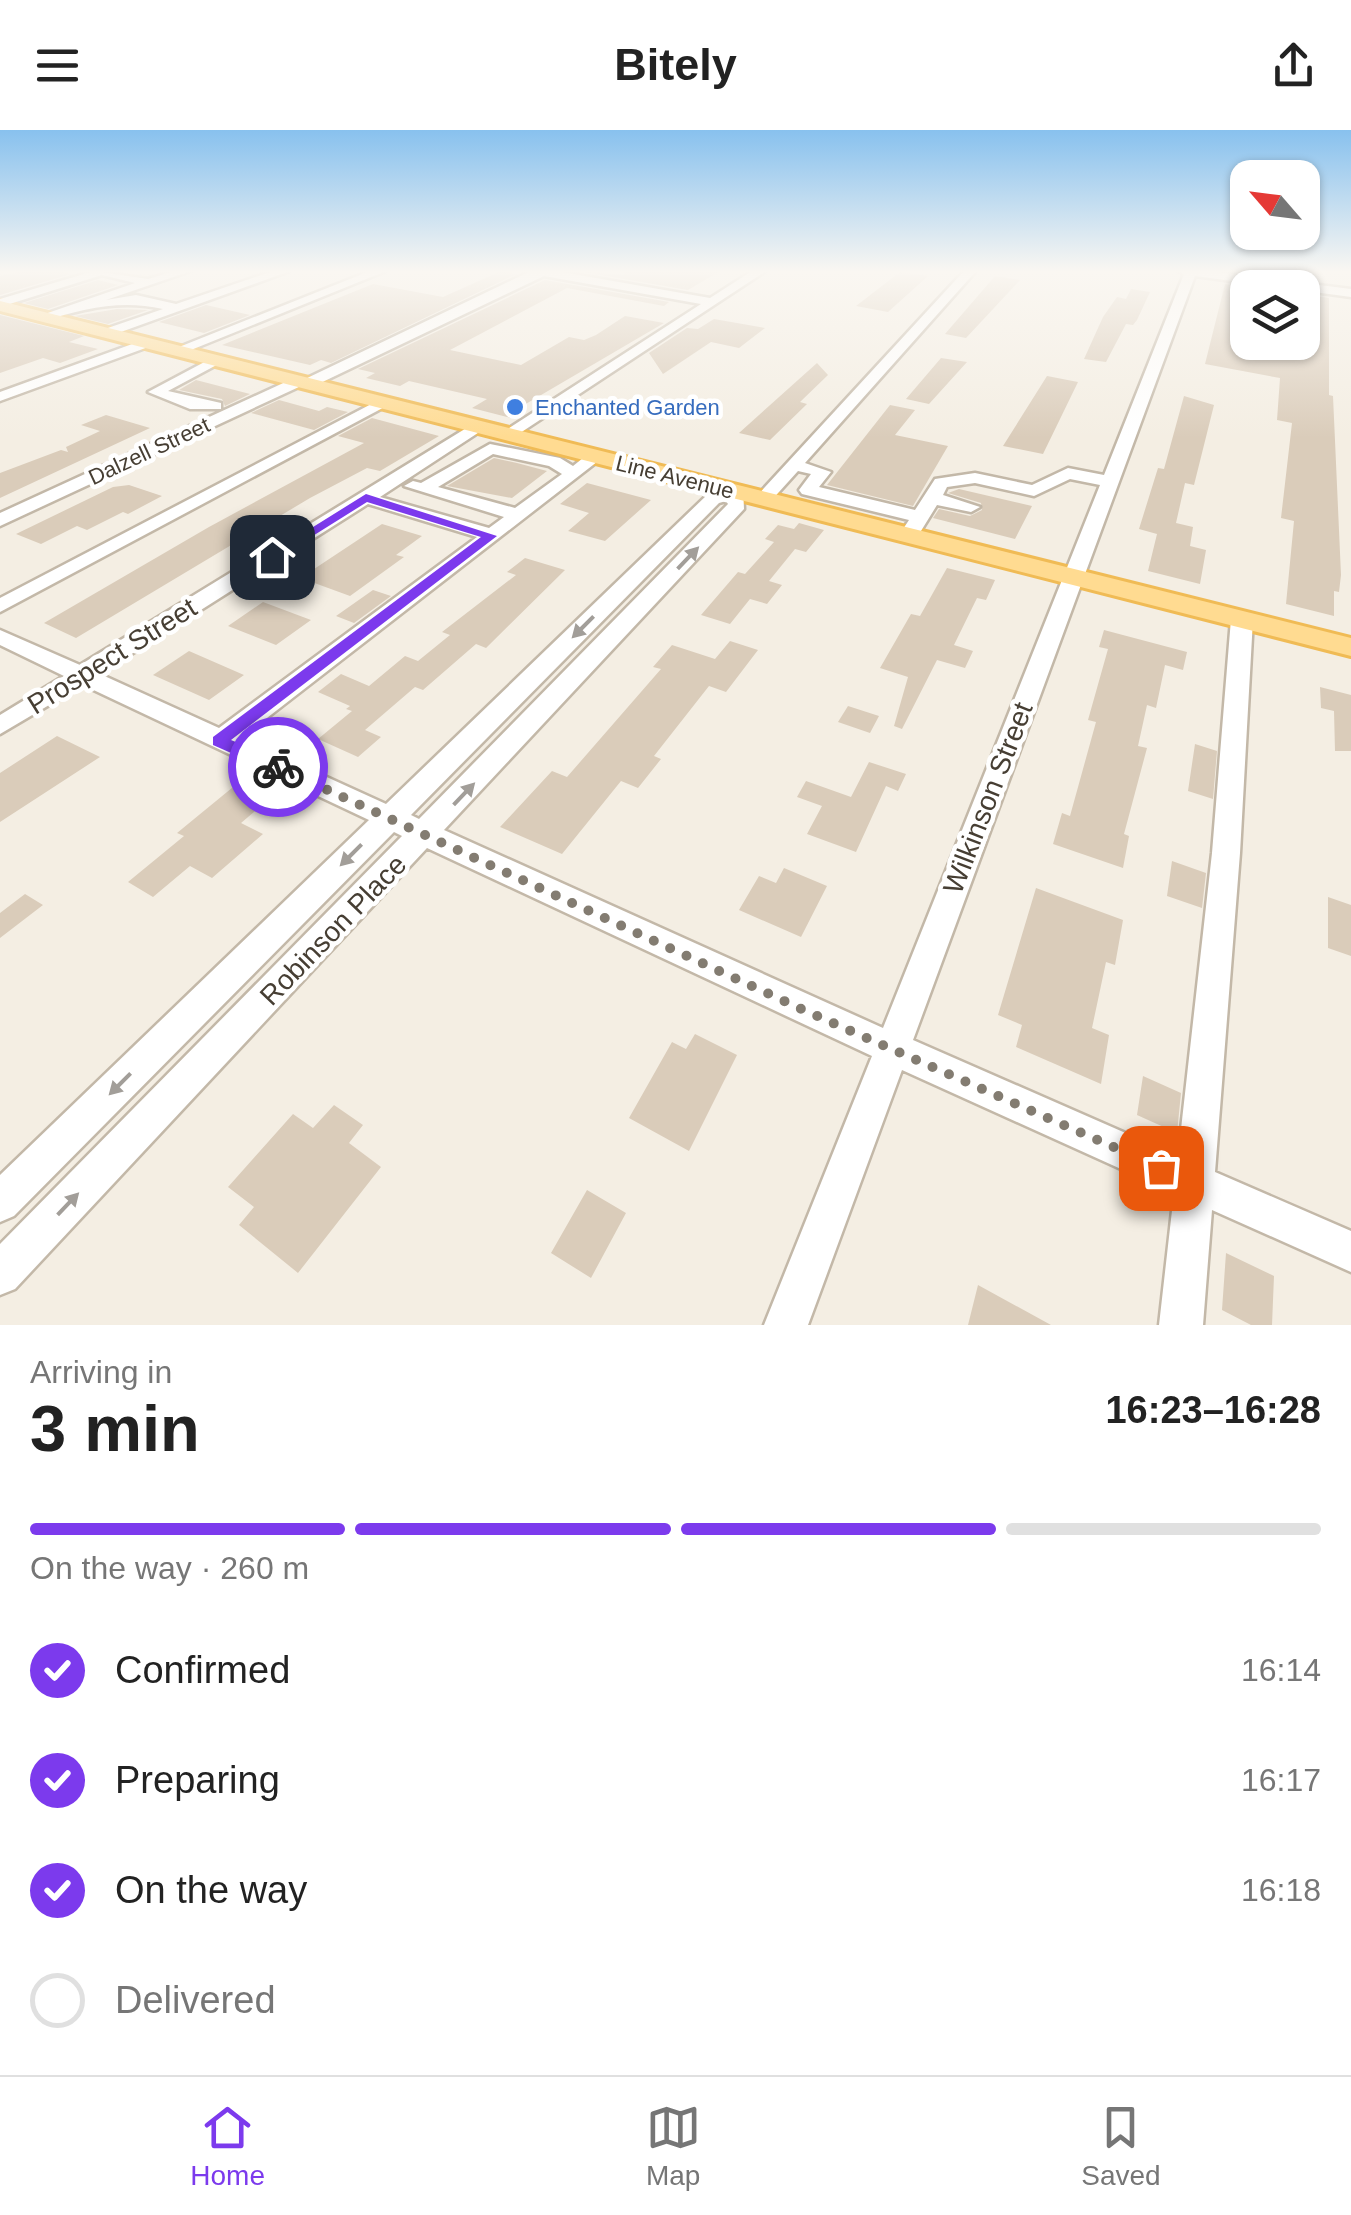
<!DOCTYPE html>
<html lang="en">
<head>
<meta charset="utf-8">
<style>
	:root { --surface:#fff; --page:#f2f2f2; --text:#222; --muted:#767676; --line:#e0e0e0; --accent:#7c3aed }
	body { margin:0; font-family:Helvetica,sans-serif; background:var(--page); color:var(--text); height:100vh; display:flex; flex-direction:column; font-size:38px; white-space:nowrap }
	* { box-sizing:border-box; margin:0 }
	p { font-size:32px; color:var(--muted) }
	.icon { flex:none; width:55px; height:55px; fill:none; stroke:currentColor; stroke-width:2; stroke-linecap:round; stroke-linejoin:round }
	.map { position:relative; height:1195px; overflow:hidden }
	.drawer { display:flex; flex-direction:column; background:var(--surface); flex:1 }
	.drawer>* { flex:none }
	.needle { width:65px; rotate:298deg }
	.tools { position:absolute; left:1230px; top:30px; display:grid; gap:20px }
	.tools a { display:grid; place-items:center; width:90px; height:90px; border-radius:20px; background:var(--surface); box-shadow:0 2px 8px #0004; font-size:50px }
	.pin { position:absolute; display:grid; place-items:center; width:85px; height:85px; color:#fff; margin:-42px; border-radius:20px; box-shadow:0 5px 15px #0006 }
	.courier { position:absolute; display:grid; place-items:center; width:100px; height:100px; margin:-50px; border:8px solid #7c3aed; border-radius:50%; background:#fff; color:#222; box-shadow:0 2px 12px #0007 }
	.headline em { font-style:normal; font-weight:600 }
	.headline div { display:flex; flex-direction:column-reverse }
	.headline { display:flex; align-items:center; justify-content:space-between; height:170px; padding:0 30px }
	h1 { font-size:65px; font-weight:600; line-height:75px }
	.bar { display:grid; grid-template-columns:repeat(4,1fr); gap:15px 10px; align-content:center; height:120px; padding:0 30px }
	.bar i { height:12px; border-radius:8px; background:var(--line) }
	.bar .selected { background:var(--accent) }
	.bar p { grid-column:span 4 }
	ol { padding:0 30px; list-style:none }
	li { display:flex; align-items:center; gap:30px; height:110px }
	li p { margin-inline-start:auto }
	li .icon { padding:10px; border-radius:50%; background:var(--accent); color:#fff; stroke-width:4 }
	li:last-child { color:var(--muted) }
	li i { width:55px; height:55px; border:5px solid var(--line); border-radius:50% }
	header { display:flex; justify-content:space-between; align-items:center; height:130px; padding:0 30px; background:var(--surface); font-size:45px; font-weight:600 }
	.dock { display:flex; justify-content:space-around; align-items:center; height:140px; border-top:2px solid var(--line); background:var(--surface); font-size:28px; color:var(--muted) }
	.dock a { display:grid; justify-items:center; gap:5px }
	.dock .selected { color:var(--accent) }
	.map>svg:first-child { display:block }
</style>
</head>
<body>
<header><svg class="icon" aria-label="menu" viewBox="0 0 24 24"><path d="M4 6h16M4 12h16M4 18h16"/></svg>Bitely<svg class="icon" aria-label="share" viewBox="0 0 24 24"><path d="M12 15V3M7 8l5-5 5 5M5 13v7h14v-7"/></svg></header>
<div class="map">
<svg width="1351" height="1195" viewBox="0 0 1351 1195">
	<rect width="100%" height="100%" fill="#f4eee3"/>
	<path fill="#daccba" d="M23,141H57L71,144L0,165V146Z
		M501,141L516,144L331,233L321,230L310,235L222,215L373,154L443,167Z
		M578,141L624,145V141H720L688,160Z
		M900,142L928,146L888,182L856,176Z
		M995,146L1020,150L966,208L945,204Z
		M98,150L118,155L48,179L24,173Z
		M545,150L669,172L664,176L567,158L450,220L521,235L569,207L584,210L596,205L625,186L664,193L524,275L511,288L472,278L487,269L409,251L400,256L366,248L375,243L358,239Z
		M1225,154L1248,157V212L1302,215V164L1329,168V265L1333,266L1341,445L1339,462L1334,461V486L1286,474L1294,391L1281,388L1292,293L1277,290L1280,248L1205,234Z
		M1131,159L1150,162L1137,190L1133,195L1126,194L1106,232L1084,229L1103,187L1117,167L1126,169Z
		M206,175L250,185L204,203L159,192Z
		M117,179L148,180L108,194L75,186Z
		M0,185L84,206L69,212L98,219L60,233L43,228L0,243Z
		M714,189L765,198L739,218L711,212L663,244L649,223L687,198L698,199Z
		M941,228L967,232L929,274L906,269Z
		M817,233L828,245L800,272L807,274L770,310L739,303Z
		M1047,246L1078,252L1043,324L1003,316Z
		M196,250L250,264L225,276L222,269L179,260Z
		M1184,266L1214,275L1194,355L1185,353L1176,393L1193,397L1190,416L1206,420L1200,454L1148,441L1157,404L1139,399L1158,338L1164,339Z
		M279,270L319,281L327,277L348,282L314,300L251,283Z
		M890,275L915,280L895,305L948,316L913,376L827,355Z
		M106,285L150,298L0,368V343L61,320L68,322L66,317L100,301L81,295Z
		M372,288L439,306L380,341L367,338L310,368L76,508L44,493L209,397L364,313L338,306Z
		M494,328L517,333L547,341L512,368L447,356Z
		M587,353L651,370L605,411L568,401L589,383L560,374Z
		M129,355L162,366L128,384L123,382L87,400L77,396L41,414L16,404L113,357Z
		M959,359L1032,376L1015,409L933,388L939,379L970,386L982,380L981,373L948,363Z
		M799,393L824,400L806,422L795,419L769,451L782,455L767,474L750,469L730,494L701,485L738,442L745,444L774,412L765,409L778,395L794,399Z
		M382,394L422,406L396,425L404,427L350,466L309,451L313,448L305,445Z
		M525,428L565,440L486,518L476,514L423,560L415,557L365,600L381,607L358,627L318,609L352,581L346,579L350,576L318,562L341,544L369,556L405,526L418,531L450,505L442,502L516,445L507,442Z
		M947,438L995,450L986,470L977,468L954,515L973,521L965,538L937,530L902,599L894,596L908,547L880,538L911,484L920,486Z
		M373,460L391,466L354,493L336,486Z
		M263,472L311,490L276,515L228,496Z
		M1104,500L1187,522L1183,540L1165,535L1156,578L1147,575L1138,616L1147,618L1124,704L1129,706L1123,738L1053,714L1062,683L1070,686L1096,592L1088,590L1108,519L1099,517Z
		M730,511L758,520L726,562L709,556L654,626L661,629L638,658L621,651L562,724L500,697L552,641L567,647L661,539L653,537L672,515L715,529Z
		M189,521L244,545L209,570L153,545Z
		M1320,557L1351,565V621H1335L1334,581L1321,578Z
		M848,576L879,586L870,603L838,592Z
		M57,606L100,627L0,692V643Z
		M1195,614L1217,621L1213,669L1188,661Z
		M869,632L906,644L898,661L886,656L856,722L807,704L822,676L797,667L806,651L851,667Z
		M238,653L269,669L241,693L263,704L212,748L190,736L153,767L128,752L184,706L177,703Z
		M1172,731L1206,743L1202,778L1167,766Z
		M784,738L827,756L801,807L739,780L759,746L776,753Z
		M1036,758L1123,790L1115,835L1106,832L1092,898L1109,905L1101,954L1016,917L1022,895L998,885Z
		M25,764L43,775L0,808V783Z
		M1328,767L1351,775V826L1328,818Z
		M695,904L737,925L689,1021L629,988L672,912L686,919Z
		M1143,946L1181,963L1177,1003L1137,985Z
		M334,975L363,995L349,1013L381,1037L298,1143L239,1095L254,1077L228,1057L293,984L313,998Z
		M587,1060L626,1083L591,1148L551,1123Z
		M1226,1123L1274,1146L1272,1195H1251L1222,1180Z
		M978,1155L1051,1195H968Z"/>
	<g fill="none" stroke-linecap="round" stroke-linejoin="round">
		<defs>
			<path id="minor" d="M94,141L148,149L174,141H191L106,170L136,165L176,174L273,141H290L107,207L102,206V200L163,179C120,169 84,179 42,191L36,187L135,153L102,145L0,177V169Z
				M370,141H386L181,224L169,221Z
				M531,141H556L710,168L752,141H766L514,307L500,304L701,174L544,146L312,257L301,256L0,396V383L292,249L303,250Z
				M964,141H976L805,333L831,342L819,357L915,380L935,349L975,343L1032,355L1068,338L1104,345L1184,144L1178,141H1210L1351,159V167L1195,146L913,910L1178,1026L1212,723L1231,489L1234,484H1250L1253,489L1240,723L1215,1042L1351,1101V1142L1212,1080L1203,1195H1159L1174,1063L902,940L808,1195H764L872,926L427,718L15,1159L0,1165V1114L402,706L394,702L14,1086L0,1092V1045L369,690L83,555L0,604V585L64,546L0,515V500L80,535L473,294L487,297L380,367L489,398L504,387L404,356L413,351L421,353L490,314L560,328L573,336L588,324L602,328L241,608L386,674L707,365L743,358L744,379L444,700L883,898L1100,355L1070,349L1034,366L975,353L947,357L943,365L980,377L971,382L937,375L916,409L909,411L899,405L909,390L802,364L799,360L811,344L798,341L769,373L754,369ZM493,324L549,336L562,344L515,378L438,357ZM726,371L728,374L419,689L411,685L719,373ZM368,374L477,407L219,598L100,544Z
				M146,209L153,213L151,216L0,271V262Z
				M212,228L224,231L168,261L221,273V279H190L148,262Z
				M379,270L392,273L0,482V468Z"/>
			<path id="major" d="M0,171L1351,508V526L0,181Z"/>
		</defs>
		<use href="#minor" stroke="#c3b8a8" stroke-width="5"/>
		<use href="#major" stroke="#f0bb55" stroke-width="6"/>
		<use href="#minor" fill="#fff" fill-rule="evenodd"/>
		<use href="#major" fill="#ffdb91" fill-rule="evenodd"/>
	</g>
	<defs><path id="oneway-solid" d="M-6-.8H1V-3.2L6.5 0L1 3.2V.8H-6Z" transform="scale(2.5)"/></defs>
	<g fill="#a29e99">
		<use href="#oneway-solid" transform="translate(688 428) rotate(-46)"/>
		<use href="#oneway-solid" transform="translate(583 497) rotate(135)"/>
		<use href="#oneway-solid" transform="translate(464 664) rotate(-46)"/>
		<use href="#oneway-solid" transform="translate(351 725) rotate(135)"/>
		<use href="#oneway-solid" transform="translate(120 954) rotate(135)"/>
		<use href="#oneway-solid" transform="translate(68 1074) rotate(-46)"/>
	</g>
	<linearGradient id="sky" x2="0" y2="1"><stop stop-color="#88c1ee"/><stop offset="0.46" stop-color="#faf7f2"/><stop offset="1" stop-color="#faf7f2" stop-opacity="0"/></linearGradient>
	<rect width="1351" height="308" fill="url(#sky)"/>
	<path fill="#7c3aed" d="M366,364L497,406L231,610L284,633V641H272L213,615V607L481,407L367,372L276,429L265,427Z"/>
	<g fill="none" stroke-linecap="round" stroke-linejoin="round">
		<path stroke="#837c71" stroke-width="10" stroke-dasharray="0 18" d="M278,637L808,882L1161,1038"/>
	</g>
	<circle fill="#3f7fe0" stroke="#fff" stroke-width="4" cx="515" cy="277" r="10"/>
	<g text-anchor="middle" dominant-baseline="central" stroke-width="9" stroke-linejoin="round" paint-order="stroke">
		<g font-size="22" fill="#366cbe" stroke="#fff" text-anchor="start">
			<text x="535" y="277">Enchanted Garden</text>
		</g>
		<g font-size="22" fill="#463e33" stroke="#fff">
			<text transform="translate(149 321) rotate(-25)">Dalzell Street</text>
			<text transform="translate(675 347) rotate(14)">Line Avenue</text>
		</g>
		<g font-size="28" fill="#463e33" stroke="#fff">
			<text transform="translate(112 526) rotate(-32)">Prospect Street</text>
			<text transform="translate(988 668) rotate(-69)">Wilkinson Street</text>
			<text transform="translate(333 800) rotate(-46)">Robinson Place</text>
		</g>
	</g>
</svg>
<div class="tools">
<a><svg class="needle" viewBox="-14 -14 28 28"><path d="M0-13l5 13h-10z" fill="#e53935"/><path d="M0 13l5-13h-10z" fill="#767676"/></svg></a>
<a><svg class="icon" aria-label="layers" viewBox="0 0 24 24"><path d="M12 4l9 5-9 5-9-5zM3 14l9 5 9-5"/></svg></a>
</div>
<div class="pin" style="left:1161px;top:1038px;background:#ea580c"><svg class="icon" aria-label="bag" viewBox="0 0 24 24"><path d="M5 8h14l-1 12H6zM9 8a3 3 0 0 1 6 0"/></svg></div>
<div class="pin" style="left:272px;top:427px;background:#1f2937"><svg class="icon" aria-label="home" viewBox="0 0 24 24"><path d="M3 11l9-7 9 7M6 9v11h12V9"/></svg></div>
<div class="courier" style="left:278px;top:637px"><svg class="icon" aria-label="bike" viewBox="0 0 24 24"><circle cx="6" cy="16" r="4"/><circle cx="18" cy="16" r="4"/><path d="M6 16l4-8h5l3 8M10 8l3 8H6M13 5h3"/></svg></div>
</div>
<section class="drawer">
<div class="headline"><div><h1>3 min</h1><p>Arriving in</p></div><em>16:23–16:28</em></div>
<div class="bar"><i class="selected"></i><i class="selected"></i><i class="selected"></i><i></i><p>On the way · 260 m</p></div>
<ol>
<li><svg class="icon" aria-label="check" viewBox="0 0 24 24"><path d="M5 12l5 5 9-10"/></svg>Confirmed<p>16:14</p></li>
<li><svg class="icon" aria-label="check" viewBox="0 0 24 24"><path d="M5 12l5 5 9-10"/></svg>Preparing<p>16:17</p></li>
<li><svg class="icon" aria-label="check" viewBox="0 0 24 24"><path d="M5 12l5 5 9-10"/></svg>On the way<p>16:18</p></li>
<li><i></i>Delivered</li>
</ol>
</section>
<nav class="dock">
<a class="selected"><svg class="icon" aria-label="home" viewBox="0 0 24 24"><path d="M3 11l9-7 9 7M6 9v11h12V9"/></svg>Home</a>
<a><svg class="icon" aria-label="map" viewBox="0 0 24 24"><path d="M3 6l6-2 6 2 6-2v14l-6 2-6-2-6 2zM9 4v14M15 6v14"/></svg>Map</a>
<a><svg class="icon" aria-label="saved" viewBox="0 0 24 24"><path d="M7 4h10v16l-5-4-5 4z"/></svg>Saved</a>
</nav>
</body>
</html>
